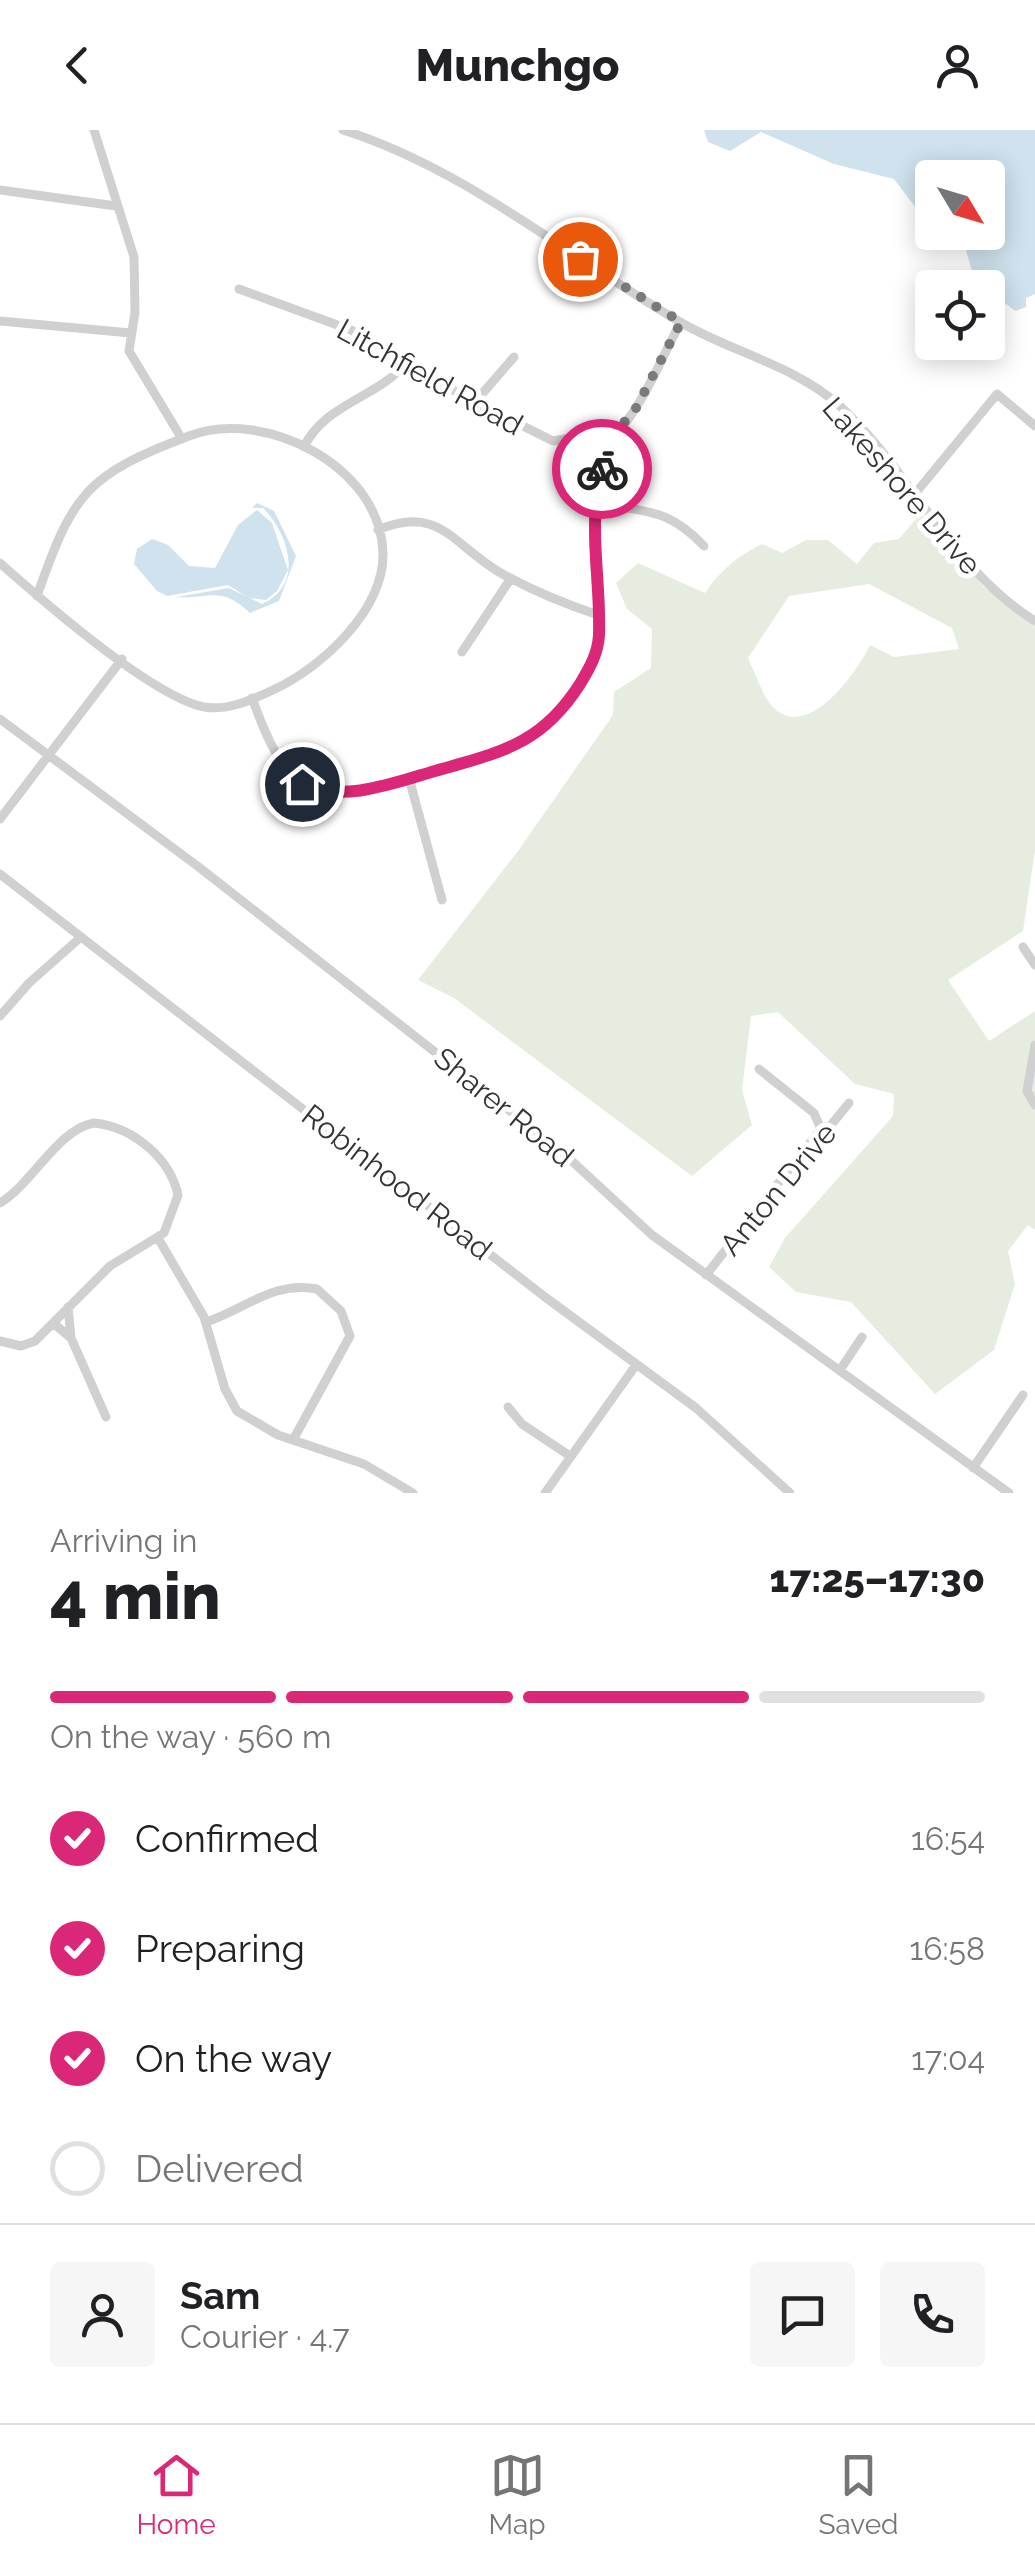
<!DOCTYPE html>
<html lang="en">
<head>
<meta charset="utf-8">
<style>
	:root { --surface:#fff; --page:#f6f6f6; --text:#202124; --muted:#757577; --line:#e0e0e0; --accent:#db2777 }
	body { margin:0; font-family:Raleway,sans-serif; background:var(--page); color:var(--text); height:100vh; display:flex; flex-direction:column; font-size:38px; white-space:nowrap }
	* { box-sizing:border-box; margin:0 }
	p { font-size:32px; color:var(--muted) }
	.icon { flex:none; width:55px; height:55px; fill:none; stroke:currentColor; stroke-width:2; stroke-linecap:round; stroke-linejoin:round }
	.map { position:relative; height:1363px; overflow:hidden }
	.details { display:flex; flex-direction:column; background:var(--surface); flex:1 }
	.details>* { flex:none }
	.needle { width:65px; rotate:128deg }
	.fabs { position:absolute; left:915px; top:30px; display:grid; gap:20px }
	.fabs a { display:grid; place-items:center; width:90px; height:90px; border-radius:10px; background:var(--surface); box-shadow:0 5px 25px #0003; font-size:50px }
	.pin { position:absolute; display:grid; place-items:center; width:85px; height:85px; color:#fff; margin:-42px; border:5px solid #fff; border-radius:50%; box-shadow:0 2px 10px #0007 }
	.courier { position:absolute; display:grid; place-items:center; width:100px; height:100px; margin:-50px; border:8px solid #db2777; border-radius:50%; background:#fff; color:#222; box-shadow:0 2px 12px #0007 }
	.overview em { font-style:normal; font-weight:800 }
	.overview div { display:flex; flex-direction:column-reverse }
	.overview { display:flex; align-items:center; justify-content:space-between; height:170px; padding:0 50px }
	h1 { font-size:65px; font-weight:800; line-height:75px }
	.bar { display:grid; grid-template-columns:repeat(4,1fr); gap:15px 10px; align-content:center; height:120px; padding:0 50px }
	.bar i { height:12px; border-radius:8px; background:var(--line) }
	.bar .selected { background:var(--accent) }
	.bar p { grid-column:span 4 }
	.line { display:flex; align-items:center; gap:25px; padding:0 50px; border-top:2px solid var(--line) }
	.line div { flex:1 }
	.round { display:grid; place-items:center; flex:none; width:105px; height:105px; border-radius:10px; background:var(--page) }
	ol { padding:0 50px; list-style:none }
	li { display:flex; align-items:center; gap:30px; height:110px }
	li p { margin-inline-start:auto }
	li .icon { padding:10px; border-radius:50%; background:var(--accent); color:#fff; stroke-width:4 }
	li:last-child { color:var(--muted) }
	li i { width:55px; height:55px; border:5px solid var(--line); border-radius:50% }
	header { display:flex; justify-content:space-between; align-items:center; height:130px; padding:0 50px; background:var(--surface); font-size:45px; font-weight:800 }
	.tabs { display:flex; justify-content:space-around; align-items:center; height:140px; border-top:2px solid var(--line); background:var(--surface); font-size:28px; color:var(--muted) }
	.tabs a { display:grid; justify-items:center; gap:5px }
	.tabs .selected { color:var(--accent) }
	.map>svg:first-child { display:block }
</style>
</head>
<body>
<header><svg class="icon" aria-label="back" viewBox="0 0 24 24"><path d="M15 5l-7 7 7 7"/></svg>Munchgo<svg class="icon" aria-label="person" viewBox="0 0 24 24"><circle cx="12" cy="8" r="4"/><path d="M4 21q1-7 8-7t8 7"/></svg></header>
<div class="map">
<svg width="1035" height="1363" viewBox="0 0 1035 1363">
	<rect width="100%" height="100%" fill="#fff"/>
	<path fill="#e6ecdf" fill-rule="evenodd" d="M921,383L983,456L1035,494V720L1023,801L948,850L989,911L1035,881V1100L1028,1095L1008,1121L1015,1154L994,1220L935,1264L851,1172L796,1162L769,1137L785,1108L893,986L894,964L855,954L778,882L751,886L742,960L752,995L692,1046L454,868L418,850L518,721L613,585L614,562L651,538L652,499L627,479L616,453L638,433L705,463C720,441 737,426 762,414L782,423L806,410H828L857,434L874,413L899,409ZM869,454L952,498L959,519L894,527L870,515C855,546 802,619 768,571C760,558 754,541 748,528L789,466Z"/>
	<path fill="#cfe2ee" d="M704,0H1035V164L1026,168V177L1015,181L974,148L963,110L937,103L988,102V48H932V99L894,49L834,34L761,2L730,21L708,12Z
		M257,373L274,381L296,426L279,471L250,483C220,455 212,469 176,467L229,458L262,474C305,455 289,404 263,378H252Z
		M257,380L272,393L288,440L277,461L266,470L249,468L228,455L167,466L157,461L134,434L137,419L152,409L168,415L189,436L215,438L238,395Z"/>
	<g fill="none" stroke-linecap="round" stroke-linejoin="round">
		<path stroke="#d0d0d0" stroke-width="9" d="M94,0L134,127L135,182L129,221L182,309
			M343,0C466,39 569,127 680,192C731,222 797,236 841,277C912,343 951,439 1035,491
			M0,60L116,76
			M239,159L351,200L463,266L553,311L617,300
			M0,191L131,203
			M475,272L514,227
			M304,317C325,273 378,268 407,232
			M914,365L997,264L1035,296
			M595,372C644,383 666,376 704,416
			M378,400C439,374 453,415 499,442C529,459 565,474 598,485
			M0,433C45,473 140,556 196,575C222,584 252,570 275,559C322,537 384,480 383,423C381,336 263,277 189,306C86,345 73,363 37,466
			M462,522L511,448
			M252,568C275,631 296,678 373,657C451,636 531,630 577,558C588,540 599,524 599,502C599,451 587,403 599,352C608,309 613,313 635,279C653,252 665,221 681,192
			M0,589L200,738L560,1020L652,1105L1009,1363
			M409,648L442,770
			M0,689L122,529
			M0,744L545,1167L696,1278L790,1363
			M1023,817L1035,835
			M0,886L29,853L81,807
			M1035,915L1027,961L1035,975
			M759,939L814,983L821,999
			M0,1073C33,1053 58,999 94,993C133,997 170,1028 178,1065L164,1103L110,1136L35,1211L21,1216L0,1211
			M158,1108L204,1187L225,1259L237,1281L278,1305L364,1334L413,1363
			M706,1145L821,999L831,995L849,973
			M206,1192C244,1180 274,1150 317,1159L341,1181L350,1206L293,1310
			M53,1193L71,1208L68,1177
			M71,1208L106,1287
			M840,1240L862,1207
			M508,1277L522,1294L570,1326
			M973,1338L1023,1265
			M545,1363L636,1235"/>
	</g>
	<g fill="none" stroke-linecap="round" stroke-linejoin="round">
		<path stroke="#7a7a7a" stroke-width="10" stroke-dasharray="0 18" d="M580,129L681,192L636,278L608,312L602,339"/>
		<path stroke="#db2777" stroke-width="12" d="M302,654C343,673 394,653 435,641C501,622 541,615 580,554C589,539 598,524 599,505C601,446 587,399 602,339"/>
	</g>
	<g text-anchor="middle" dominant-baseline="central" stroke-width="10" stroke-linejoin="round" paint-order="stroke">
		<g font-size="30" fill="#333" stroke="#fff">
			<text transform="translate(430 247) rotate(29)">Litchfield Road</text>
			<text transform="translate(902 356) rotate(49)">Lakeshore Drive</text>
			<text transform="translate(504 977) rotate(39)">Sharer Road</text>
			<text transform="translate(397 1052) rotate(38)">Robinhood Road</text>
			<text transform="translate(778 1059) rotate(-50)">Anton Drive</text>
		</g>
	</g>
</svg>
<div class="fabs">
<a><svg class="needle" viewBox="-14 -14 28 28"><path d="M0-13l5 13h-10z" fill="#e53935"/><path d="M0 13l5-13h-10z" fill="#757577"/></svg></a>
<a><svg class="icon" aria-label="locate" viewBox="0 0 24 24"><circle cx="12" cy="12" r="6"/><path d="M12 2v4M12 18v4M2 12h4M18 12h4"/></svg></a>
</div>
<div class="pin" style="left:580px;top:129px;background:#ea580c"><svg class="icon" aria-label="bag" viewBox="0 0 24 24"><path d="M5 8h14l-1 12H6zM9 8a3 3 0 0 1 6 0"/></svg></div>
<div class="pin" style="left:302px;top:654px;background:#1f2937"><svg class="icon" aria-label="home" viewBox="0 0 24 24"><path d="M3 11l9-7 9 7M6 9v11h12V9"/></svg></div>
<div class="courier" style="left:602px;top:339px"><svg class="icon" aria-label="bike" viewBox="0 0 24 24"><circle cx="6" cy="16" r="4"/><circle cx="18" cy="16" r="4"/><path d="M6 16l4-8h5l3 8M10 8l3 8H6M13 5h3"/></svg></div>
</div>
<section class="details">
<div class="overview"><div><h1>4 min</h1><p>Arriving in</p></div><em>17:25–17:30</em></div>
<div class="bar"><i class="selected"></i><i class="selected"></i><i class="selected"></i><i></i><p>On the way · 560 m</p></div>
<ol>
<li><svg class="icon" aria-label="check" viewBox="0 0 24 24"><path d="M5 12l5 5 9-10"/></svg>Confirmed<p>16:54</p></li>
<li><svg class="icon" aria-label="check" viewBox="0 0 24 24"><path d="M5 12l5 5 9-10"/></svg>Preparing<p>16:58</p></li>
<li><svg class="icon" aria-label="check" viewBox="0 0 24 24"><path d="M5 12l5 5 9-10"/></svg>On the way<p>17:04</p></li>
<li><i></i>Delivered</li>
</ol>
<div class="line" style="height:180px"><a class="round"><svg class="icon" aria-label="person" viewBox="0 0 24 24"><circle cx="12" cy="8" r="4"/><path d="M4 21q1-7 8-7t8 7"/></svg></a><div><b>Sam</b><p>Courier · 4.7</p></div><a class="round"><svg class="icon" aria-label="chat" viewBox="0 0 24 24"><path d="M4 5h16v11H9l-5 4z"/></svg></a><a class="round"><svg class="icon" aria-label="phone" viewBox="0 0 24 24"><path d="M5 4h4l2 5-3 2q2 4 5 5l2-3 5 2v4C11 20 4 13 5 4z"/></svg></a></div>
</section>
<nav class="tabs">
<a class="selected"><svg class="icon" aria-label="home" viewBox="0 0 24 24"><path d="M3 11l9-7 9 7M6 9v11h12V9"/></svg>Home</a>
<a><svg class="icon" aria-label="map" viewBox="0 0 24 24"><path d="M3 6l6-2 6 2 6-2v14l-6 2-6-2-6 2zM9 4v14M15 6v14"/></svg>Map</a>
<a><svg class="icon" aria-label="saved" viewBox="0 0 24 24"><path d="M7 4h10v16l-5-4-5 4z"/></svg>Saved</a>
</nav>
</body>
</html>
